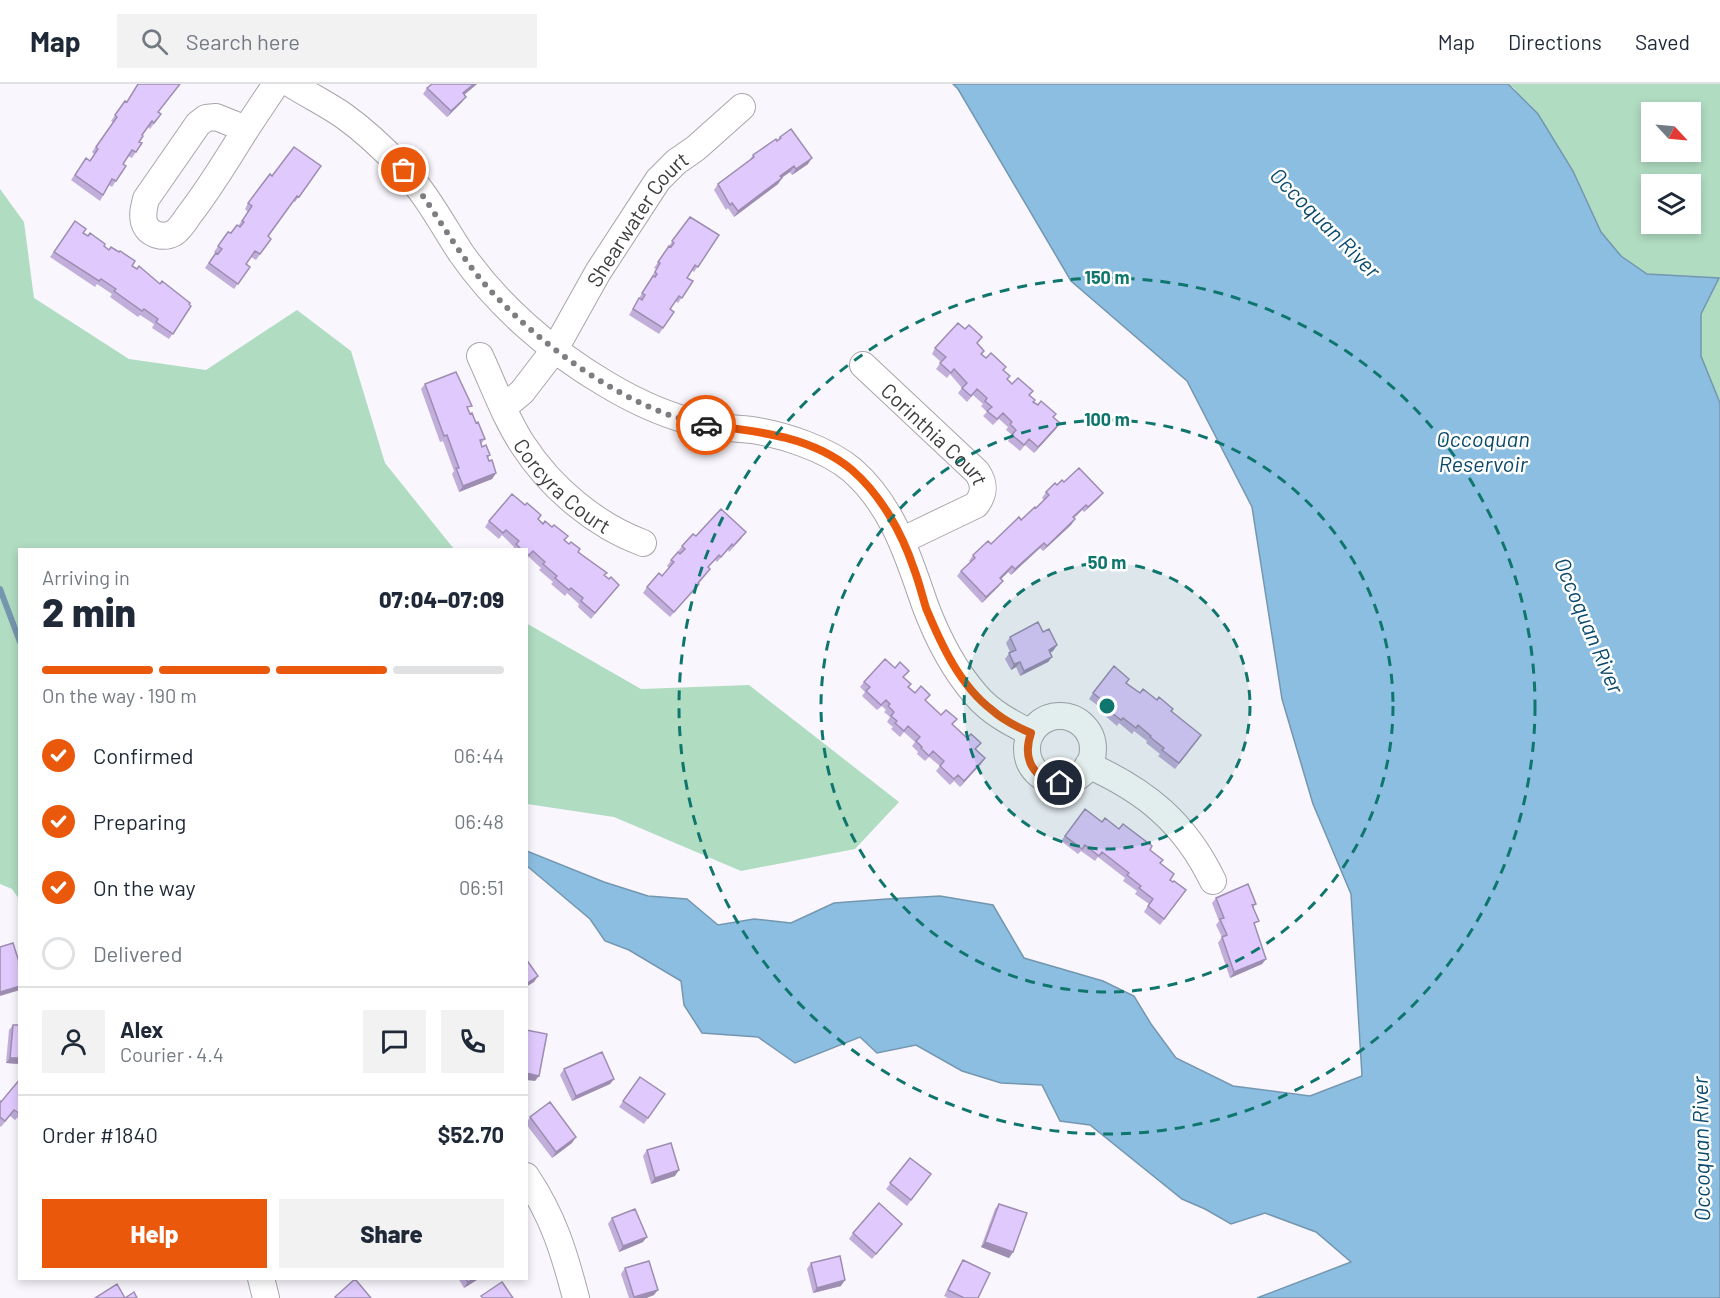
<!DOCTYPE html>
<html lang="en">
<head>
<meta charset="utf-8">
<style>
	:root { --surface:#fff; --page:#f2f2f3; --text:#1f2937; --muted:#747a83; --line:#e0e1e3; --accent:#ea580c }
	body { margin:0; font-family:Barlow,sans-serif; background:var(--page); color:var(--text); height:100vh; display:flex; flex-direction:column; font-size:22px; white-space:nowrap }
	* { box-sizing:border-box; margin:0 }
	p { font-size:20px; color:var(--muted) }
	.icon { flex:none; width:33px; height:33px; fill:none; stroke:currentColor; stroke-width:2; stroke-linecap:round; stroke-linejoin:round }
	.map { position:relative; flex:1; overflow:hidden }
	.details { position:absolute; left:18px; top:464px; width:510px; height:732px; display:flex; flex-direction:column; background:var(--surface); border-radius:0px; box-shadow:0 3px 9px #0003 }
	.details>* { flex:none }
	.needle { width:39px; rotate:116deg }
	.buttons { position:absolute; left:1641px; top:18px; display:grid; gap:12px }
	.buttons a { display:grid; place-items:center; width:60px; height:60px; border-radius:0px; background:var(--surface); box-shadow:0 3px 9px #0003; font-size:30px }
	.pin { position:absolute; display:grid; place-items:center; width:51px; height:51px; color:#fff; margin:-26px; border:3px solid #fff; border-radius:50%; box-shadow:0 2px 6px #0007 }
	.courier { position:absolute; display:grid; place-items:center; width:60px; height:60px; margin:-30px; border:4px solid #ea580c; border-radius:50%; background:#fff; color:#222; box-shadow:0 2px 8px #0007 }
	.head em { font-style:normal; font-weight:800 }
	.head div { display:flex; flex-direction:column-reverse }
	.head { display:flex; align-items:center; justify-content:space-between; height:102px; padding:0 24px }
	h1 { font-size:39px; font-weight:800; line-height:45px }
	.bar { display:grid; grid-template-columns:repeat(4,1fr); gap:9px 6px; align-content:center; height:72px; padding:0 24px }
	.bar i { height:8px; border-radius:4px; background:var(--line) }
	.bar .current { background:var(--accent) }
	.bar p { grid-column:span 4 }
	.line { display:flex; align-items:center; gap:15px; padding:0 24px; border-top:2px solid var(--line) }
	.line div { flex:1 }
	.round { display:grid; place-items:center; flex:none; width:63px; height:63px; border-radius:0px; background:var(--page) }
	ol { padding:0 24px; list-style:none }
	li { display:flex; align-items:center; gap:18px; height:66px }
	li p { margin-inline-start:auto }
	li .icon { padding:6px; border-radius:50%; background:var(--accent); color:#fff; stroke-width:4 }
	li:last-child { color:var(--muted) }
	li i { width:33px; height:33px; border:3px solid var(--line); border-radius:50% }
	.button { display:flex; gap:12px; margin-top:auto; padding:12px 24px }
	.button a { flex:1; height:69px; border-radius:0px; background:var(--accent); color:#fff; font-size:24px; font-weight:800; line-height:69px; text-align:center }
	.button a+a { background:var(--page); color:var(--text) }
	header { display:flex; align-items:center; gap:36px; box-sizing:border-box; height:84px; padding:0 30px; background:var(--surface); border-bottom:2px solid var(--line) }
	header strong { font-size:28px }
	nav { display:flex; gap:33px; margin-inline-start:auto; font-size:21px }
	.search { width:420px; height:54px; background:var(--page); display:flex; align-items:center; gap:15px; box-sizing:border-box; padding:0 21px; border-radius:0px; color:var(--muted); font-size:22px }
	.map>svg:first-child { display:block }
</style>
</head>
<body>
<header>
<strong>Map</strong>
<div class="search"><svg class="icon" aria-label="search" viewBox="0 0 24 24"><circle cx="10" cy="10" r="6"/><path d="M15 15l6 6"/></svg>Search here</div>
<nav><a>Map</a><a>Directions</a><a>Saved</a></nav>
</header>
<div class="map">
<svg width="1720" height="1214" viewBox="0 0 1720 1214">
	<rect width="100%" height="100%" fill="#faf6fd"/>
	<path fill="#b0dcc2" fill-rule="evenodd" d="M1508,0H1720V319L1701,272V230L1719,194L1647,190L1621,172L1601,148L1573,87L1514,4ZM1652,28H1690V68H1652ZM1652,100H1690V140H1652Z
		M0,105L24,138L34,214L129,275L206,286L297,226L351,267L385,379L454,465H20L19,815L12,805L0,800Z
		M526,539L641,605L749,601L899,718L855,765L741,787L614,733L527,720Z"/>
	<path fill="#8cbee1" stroke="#7497b0" stroke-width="1.5" d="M953,0H1508L1538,30L1573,87L1601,148L1621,172L1647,190L1719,194L1701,230V272L1720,319V1214H1257L1351,1178L1316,1148L1265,1129L1231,1140L1205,1125L1182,1115L1090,1041L1060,1037L1042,1001L1001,999L962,987L916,961L877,969L860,953L795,979L758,953L702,949L684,921L681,897L629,866L605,857L590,835L527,782V767L604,798L648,812L687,815L718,841L754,835L791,839L834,819L887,815L940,812L993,821L1024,874L1103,897L1134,912L1151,940L1176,974L1233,1002L1310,1012L1362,992L1351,810L1313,720L1282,615L1252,423L1187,297L1071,197L958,5Z"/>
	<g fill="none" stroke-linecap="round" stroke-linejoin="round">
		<path stroke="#7497b0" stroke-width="6" d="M0,505L20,558"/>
		<defs>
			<g id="minor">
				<path d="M291,0C308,11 327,20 344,32C365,47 384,65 402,84C426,109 442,140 461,169C498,222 550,267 606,300C636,318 666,332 701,340C717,344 735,344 752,346C784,351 827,365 852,386C893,422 908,472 925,521C937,553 954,586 976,611C990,628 1011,639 1031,649"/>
				<path d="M216,33L246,45C228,74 210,104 189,131C185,137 180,145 174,149C163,155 148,151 144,138C142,130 144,123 146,115L198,40L206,34Z"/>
				<path d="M246,45L276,0"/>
				<path id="s1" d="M480,272C494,302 505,334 523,361C551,404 595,441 643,459"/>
				<path id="s2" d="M863,281L977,388C985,400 985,409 976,421L903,456"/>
				<path id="s3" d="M504,323L522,308L555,265L598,188L658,96L676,78L696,64L742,23"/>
				<circle cx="1060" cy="665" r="33"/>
				<path d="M1088,681C1146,707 1185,739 1213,797"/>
				<path d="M526,1092C553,1132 564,1168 576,1214"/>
				<path d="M261,1194L266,1214"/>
			</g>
		</defs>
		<use href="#minor" stroke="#a9a5ab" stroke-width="28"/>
		<use href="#minor" stroke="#fff" stroke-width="26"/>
	</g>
	<path fill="#c1aeda" d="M432,0H477L464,11L462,18L447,33L423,10L427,4Z
		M125,17L161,30L150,45L148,43L142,51L139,58L142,59L132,74L128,72L123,80L126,82L112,103L109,101L100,117L71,96L86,74L90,77L94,70L92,68L113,38L111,37Z
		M780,53L808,80L792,91L790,88L782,94L778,100L734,133L728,124L726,126L714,106L718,100L749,77L753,71L777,56Z
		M321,82L295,118L293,117L268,153L271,155L256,176L251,173L246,180L250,183L234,205L205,184L215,169L214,168L228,148L231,149L238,142L248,128L245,125L248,119L272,92Z
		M690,133L719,151L694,188L691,186L687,194L693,197L678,219L675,217L670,225L674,228L659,250L629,231L651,194L656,185L654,184L669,162Z
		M75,137L83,149L137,185L160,200L191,222L169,255L152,244L154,240L140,231L138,233L110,213L112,210L97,200L95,203L50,173Z
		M977,260L984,267L982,270L1004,287L1007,295L1012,300L1029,312L1033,318L1038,321L1056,330L1053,334L1060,339L1034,369L1025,361L1020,367L1008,357L1012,351L1006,346L1008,343L999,335L993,341L983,332L987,328L981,322L983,320L973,311L967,318L958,309L962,304L950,290L947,294L936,285L941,278L932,270L935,264Z
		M425,300L468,326L485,355L481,360L482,363L490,371L488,374L489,377L496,389L492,395L459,408L452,390L454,387L443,357L440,358L421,305Z
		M1064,398L1099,414L1084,428L1082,426L1073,434L1075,435L1071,441L1043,467L1040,464L1011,491L1008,488L1001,495L999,502L982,519L957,492L961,487L970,478L969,477L973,471L991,460L1036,424L1044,416L1042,414L1046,408L1057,401Z
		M538,435L565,456L605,492L615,506L591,535L578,523L579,520L567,509L565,512L551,500L553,498L539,486L541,484L529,473L526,475V465H513L514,463L502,451L499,455L485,443L489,437Z
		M696,452L742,454L729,468L728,466L717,478L715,476L708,483L710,485L699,499V500L695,505L670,533L643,509L647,503L662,492L669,484L667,482L682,462Z
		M1043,548L1057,561L1053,567L1050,569L1052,573L1048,578L1020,592L1016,583L1011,586L1005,575L1010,568L1006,559L1010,553Z
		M904,594L909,603L926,617L952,641L985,674L960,703L954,697L950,701L936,687L940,682L929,673L925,677L917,670L918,668L912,662L915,658L904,648L900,653L891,645L893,643L887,638L890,633L884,628L886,626L882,622L877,626L862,612L865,608L860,603L864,598Z
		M1126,599L1140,609L1171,627L1197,657L1175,685L1158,672L1160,670L1146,659L1147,657L1134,647L1132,650L1119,639L1117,642L1103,630L1105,627L1089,615L1093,609Z
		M1085,725L1102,738L1119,745L1150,766L1160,779L1170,796L1186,806L1160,841L1144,828L1149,820L1135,810L1137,807L1123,797L1125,794L1098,773L1095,777L1081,767L1078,770L1061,757Z
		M1216,814L1256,820L1253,824L1255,843L1266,875L1262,880L1230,894L1218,859L1222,853L1216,841L1219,837L1212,819Z
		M13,941H20V980L6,979L9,946Z
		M564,985L614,995L610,1000L572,1017L560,991Z
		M640,993L665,1010L644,1040L619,1023Z
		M0,1017L20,1031L15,1036L10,1032L1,1043L0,1042Z
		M530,1033L572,1059L552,1074L526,1040Z
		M647,1066L675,1092L651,1100L643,1072Z
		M910,1074L931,1090L907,1122L886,1105Z
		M999,1120L1013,1168L1009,1174L981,1163L995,1125Z
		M612,1134L643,1158L619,1168L608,1140Z
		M898,1145L872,1175L849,1155L853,1149Z
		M963,1176L978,1214H948L944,1212L959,1182Z
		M811,1179L841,1202L813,1209L807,1185Z
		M625,1184L654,1211L646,1214H629L621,1190Z
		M458,1194H480L464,1204Z"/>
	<path fill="#9d8db1" d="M474,0H477L459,15L463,9Z
		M466,13L462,18L447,33L451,27Z
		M812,74L808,80L792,91L796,85Z
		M794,82L790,88L776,97L780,92Z
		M782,94L778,100L734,133L738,127Z
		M1060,339L1056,345L1034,369L1038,363Z
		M496,389L492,395L459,408L463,402Z
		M1103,409L1099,414L1084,428L1088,423Z
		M1086,421L1082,426L1069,439L1073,433Z
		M1075,435L1071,441L1043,467L1047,462Z
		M1044,459L1040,464L1011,491L1015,485Z
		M1012,482L1008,488L996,500L1000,494Z
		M1003,497L999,502L982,519L986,513Z
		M1057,561L1053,567L1045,571L1049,566Z
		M1052,573L1048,578L1020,592L1024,587Z
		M1020,578L1016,583L1011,586L1014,580Z
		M985,674L981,680L960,703L964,697Z
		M1266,875L1262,880L1230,894L1234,888Z
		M538,892L534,898L526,903V900Z
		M20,902V906L0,912V908Z
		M10,974H20V980L6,979Z
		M526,989L539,992L535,997L526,996Z
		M614,995L610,1000L572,1017L576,1012Z
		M576,1053L572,1059L552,1074L556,1068Z
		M679,1086L675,1092L651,1100L655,1094Z
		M647,1153L643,1158L619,1168L623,1162Z
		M985,1158L1013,1168L1009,1174L981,1163Z
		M474,1194H480L464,1204L468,1198Z
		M845,1196L841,1202L813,1209L817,1204Z
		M658,1206L654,1211L646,1214H634Z"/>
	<path fill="#e0cafd" stroke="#9d8db1" stroke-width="1.5" d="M138,0H180L158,28L161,30L154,39L152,37L142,51L143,52L139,58L142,59L136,68L132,66L123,80L126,82L116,97L112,95L103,111L75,91L86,74L90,77L98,65L96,63L117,33L115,31L125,17L127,18Z
		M432,0H474L463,9L466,13L451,27L427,4Z
		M791,45L812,74L796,85L794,82L780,92L782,94L738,127L732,119L730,121L718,100L754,73L753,71L776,55L777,57L781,54L780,53Z
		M294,63L321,82L299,113L297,112L268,152L271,155L260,170L255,167L246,180L250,183L238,200L209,179L216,169L218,170L222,165L218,162L228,148L231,149L237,141L240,143L244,138L242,137L252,122L248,119L270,90L272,92Z
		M690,133L719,151L698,183L695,181L687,194L693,197L682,214L679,212L670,225L674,228L663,244L633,225L639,214L642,216L645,211L642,209L653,192L655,193L657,190L655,188L660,179L658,178L669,162L671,163L674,159L672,157Z
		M75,137L86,145L83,149L88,152L90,149L105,160L104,162L109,166L111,163L119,168L120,167L135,177L132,182L137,185L139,182L160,200L162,197L190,219L189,220L191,222L173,250L156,238L158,235L144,225L142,227L114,207L116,205L101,195L99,197L54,168Z
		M958,239L965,245L969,241L982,253L977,259L984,267L981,270L986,274L991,269L1006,283L1003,286L1010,292L1007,295L1012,300L1018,294L1033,307L1029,311L1035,316L1033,318L1038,321L1041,317L1056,330L1053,333L1060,339L1038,363L1029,355L1024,361L1012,351L1016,346L1010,340L1012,338L1003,329L997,335L987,327L992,323L985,317L987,314L977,305L971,312L962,304L967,299L954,285L951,289L940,279L946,273L935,264Z
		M456,288L472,322L467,323L470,330L472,329L476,339L478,338L485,355L480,356L482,363L486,361L490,371L487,372L489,377L492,376L496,389L463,402L456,384H459L447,351L444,352L425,300Z
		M1079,384L1103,409L1088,423L1086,421L1073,433L1075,435L1047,462L1044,459L1015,485L1012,482L1000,494L1003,497L986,513L961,487L975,474L973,471L988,457L991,460L1019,433L1021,436L1035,423L1036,424L1049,411L1046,408L1055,399L1057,401L1062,396L1064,398Z
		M512,410L525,421L527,419L541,431L538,435L543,440L545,437L552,443L554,441L568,452L564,456L569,460L571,458L580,465L578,468L607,489L604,491L609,495L611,493L619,501L595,529L581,517L583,514L571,504L569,506L555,494L557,492L543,480L545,478L533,467L529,471L526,469V465H521L516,460L519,457L506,446L503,449L489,437Z
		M721,425L746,448L733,462L732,460L721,473L719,471L708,483L710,485L698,499L699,500L674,528L647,503L659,489L662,492L674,478L671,476L678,468L680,470L685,465L682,462L693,450L696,452Z
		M1038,538L1043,548L1049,545L1057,561L1049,566L1052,573L1024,587L1020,578L1014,580L1009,569L1016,566L1010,553Z
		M885,575L895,584L900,578L909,587L903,593L911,600L908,603L915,609L921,602L930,611L925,616L941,631L946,626L957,635L952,640L967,654L971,650L981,659L975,665L985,674L964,697L958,691L954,695L940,682L944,677L933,667L929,672L921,664L922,663L916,657L920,653L908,642L904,647L895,639L897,637L891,632L894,628L888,622L890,620L886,616L881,621L866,607L870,603L864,598Z
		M1114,582L1129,595L1126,599L1140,609L1143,605L1157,616L1159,613L1173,625L1171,627L1201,651L1179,679L1162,666L1164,664L1150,653L1151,652L1138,641L1136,644L1123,634L1121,636L1107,625L1109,622L1093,609Z
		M1085,725L1102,738L1105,734L1119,745L1123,740L1152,762L1150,766L1163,776L1160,779L1174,790L1170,796L1173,798L1174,797L1186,806L1164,835L1148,822L1153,815L1139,804L1141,802L1127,791L1129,789L1102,768L1099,772L1085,761L1082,765L1065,752Z
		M1248,800L1256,820L1252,821L1259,837L1254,839L1266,875L1234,888L1222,853L1227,851L1220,835L1224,834L1216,814Z
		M13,859L20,881V902L0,908V863Z
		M526,875L538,892L526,900Z
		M13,941H20V974H10Z
		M526,946L547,950L539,992L526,989Z
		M602,968L614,995L576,1012L564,985Z
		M640,993L665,1010L648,1034L623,1017Z
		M20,995V1030L14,1026L5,1037L0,1033V1017L1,1018Z
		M550,1018L576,1053L556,1068L530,1033Z
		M671,1059L679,1086L655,1094L647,1066Z
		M910,1074L931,1090L911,1116L890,1099Z
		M879,1119L902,1140L876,1170L853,1149Z
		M999,1120L1027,1129L1013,1168L985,1158Z
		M635,1125L647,1153L623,1162L612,1134Z
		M840,1172L845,1196L817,1204L811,1179Z
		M963,1176L990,1189L978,1214H964L948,1206Z
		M649,1177L658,1206L634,1213L625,1184Z
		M465,1194H474L468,1198Z
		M355,1195L371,1214H336L335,1213Z
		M502,1198L513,1214H483L481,1212Z
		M117,1200L125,1214L134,1208L137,1214H95Z"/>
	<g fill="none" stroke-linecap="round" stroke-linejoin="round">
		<path stroke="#7f7d81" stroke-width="6" stroke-dasharray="0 10.8" d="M404,86C434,124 456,168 489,205C541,262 629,327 706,341"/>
		<path stroke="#ea580c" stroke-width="8" d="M706,341C756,347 811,352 852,386C881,411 902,449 914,485C919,498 922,511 926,524C941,560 960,602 992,626C1003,636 1017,643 1031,649C1022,675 1033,695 1060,699"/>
	</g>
	<circle cx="1107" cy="622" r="143" fill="#0f766e" fill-opacity=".12"/>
	<g fill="none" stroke="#0f766e" stroke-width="3" stroke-dasharray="10 8">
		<circle cx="1107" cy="622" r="143"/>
		<circle cx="1107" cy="622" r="286"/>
		<circle cx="1107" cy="622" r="428"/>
	</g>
	<g text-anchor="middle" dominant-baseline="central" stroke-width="5" stroke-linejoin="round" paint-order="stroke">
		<g font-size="21" fill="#3d3c3e" stroke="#fff">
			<text stroke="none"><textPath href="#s3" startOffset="232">Shearwater Court</textPath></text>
			<text stroke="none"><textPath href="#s2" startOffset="100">Corinthia Court</textPath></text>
			<text stroke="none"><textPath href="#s1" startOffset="156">Corcyra Court</textPath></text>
		</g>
		<g font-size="22" font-style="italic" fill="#0a496b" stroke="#fff">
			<text transform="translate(1326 138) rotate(45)">Occoquan River</text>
			<text x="1483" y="354">Occoquan<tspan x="1483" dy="25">Reservoir</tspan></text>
			<text transform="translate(1590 541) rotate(67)">Occoquan River</text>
			<text transform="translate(1700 1065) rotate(-91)">Occoquan River</text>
		</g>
	</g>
	<circle cx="1107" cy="622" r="9" fill="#0f766e" stroke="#fff" stroke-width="3"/>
	<g font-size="18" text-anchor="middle" font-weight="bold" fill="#0f766e" stroke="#fff" stroke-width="5" stroke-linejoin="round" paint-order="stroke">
		<text x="1107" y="200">150 m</text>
		<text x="1107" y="342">100 m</text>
		<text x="1107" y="485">50 m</text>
	</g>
</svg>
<div class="buttons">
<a><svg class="needle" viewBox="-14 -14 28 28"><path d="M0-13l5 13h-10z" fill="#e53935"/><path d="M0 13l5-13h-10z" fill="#747a83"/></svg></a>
<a><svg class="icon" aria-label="layers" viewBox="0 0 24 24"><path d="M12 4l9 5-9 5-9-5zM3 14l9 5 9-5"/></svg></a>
</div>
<div class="pin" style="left:404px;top:86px;background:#ea580c"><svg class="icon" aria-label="bag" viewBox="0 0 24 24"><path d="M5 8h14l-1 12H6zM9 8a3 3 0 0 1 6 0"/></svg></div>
<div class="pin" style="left:1060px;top:699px;background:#1f2937"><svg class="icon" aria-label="home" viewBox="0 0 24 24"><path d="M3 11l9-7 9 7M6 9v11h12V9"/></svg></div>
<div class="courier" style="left:706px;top:341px"><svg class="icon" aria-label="car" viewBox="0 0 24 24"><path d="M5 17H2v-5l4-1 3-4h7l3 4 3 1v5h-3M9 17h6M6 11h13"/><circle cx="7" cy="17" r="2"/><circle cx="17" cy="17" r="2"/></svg></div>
<section class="details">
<div class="head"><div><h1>2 min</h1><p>Arriving in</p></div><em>07:04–07:09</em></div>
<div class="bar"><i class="current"></i><i class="current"></i><i class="current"></i><i></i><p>On the way · 190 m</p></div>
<ol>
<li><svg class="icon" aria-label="check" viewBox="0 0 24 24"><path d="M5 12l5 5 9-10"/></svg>Confirmed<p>06:44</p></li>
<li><svg class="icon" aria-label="check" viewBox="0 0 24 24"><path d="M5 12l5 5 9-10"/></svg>Preparing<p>06:48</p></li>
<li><svg class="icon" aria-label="check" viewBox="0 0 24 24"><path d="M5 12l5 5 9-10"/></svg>On the way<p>06:51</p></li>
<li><i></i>Delivered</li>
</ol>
<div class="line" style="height:108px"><a class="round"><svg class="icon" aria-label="person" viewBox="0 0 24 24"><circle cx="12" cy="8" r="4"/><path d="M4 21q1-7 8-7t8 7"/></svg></a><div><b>Alex</b><p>Courier · 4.4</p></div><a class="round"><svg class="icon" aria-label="chat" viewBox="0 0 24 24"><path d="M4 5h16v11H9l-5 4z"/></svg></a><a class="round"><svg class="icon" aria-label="phone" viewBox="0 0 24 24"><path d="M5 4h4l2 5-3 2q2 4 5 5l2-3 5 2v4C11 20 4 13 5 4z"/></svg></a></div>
<div class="line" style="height:78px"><div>Order #1840</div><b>$52.70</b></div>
<div class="button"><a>Help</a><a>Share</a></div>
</section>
</div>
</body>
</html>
